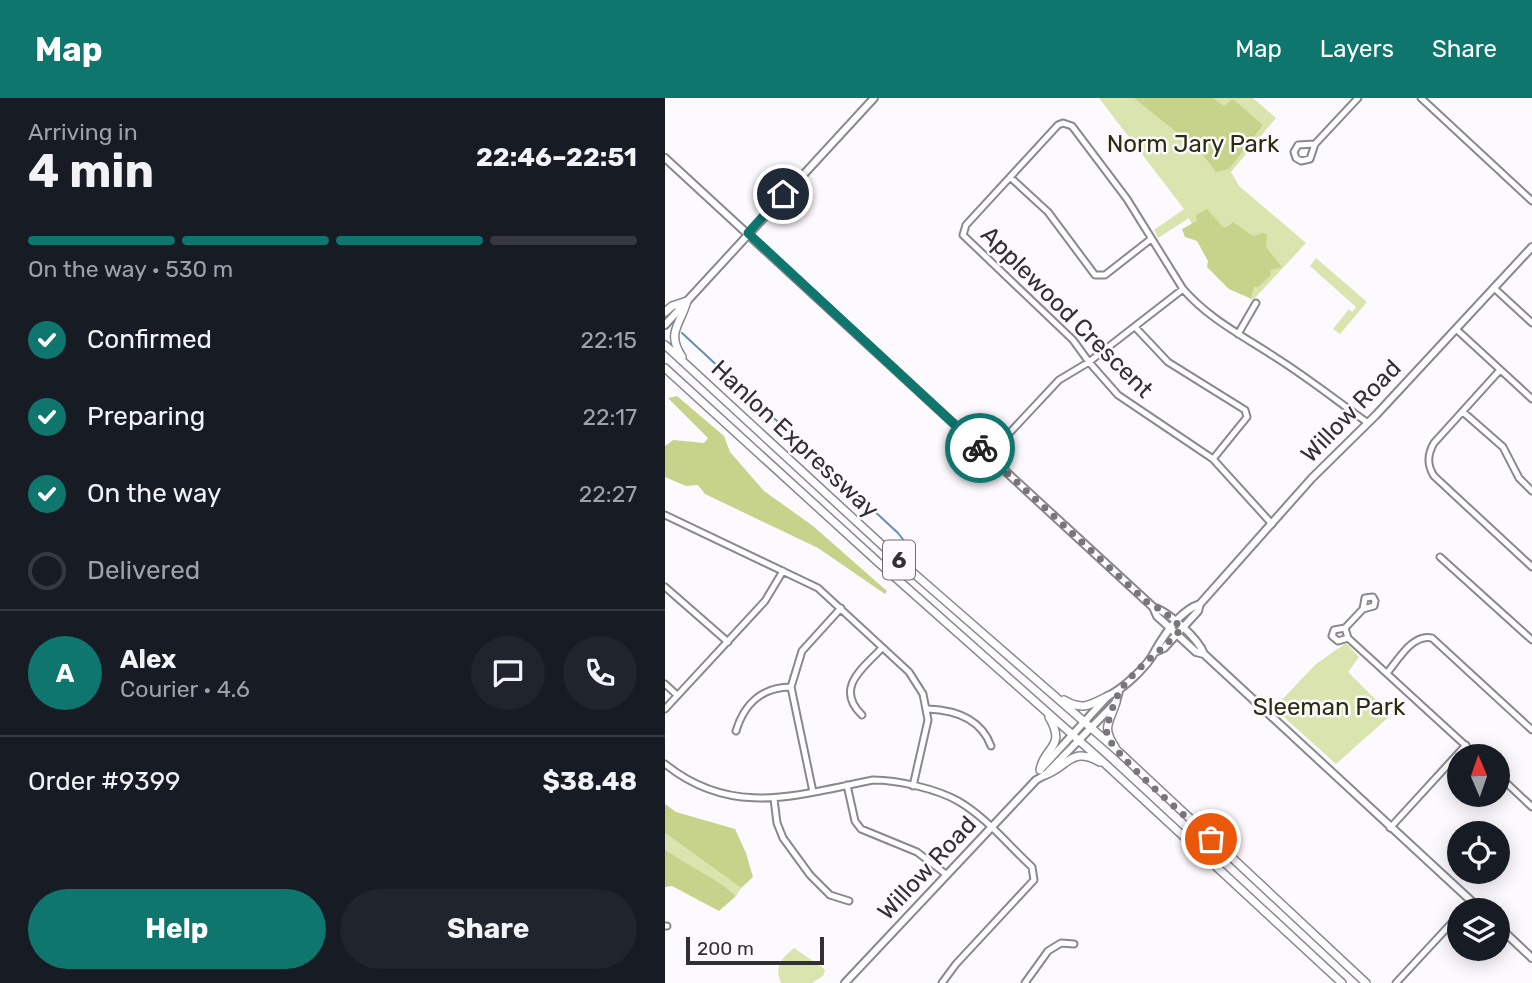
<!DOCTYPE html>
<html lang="en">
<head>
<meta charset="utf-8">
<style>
	:root { --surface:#171b24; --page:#20242c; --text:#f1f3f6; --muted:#9ea1a6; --line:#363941; --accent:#0f766e }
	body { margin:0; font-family:Rubik,sans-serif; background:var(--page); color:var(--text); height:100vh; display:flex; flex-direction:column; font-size:26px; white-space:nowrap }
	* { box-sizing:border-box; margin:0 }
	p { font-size:23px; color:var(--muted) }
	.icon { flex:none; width:38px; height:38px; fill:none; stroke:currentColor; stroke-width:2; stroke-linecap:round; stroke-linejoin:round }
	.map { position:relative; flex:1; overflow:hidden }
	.side { display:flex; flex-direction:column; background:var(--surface); width:665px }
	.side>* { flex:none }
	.needle { width:46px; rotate:358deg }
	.fabs { position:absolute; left:782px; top:646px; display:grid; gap:14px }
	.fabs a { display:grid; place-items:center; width:63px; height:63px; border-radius:50%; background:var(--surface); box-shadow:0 4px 18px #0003; font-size:35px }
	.scale { position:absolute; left:21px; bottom:18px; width:138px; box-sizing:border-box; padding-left:7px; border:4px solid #313033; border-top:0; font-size:19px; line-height:24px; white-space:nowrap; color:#313033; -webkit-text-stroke:5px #fcf9ff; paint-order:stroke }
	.pin { position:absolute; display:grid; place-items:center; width:60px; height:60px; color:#fff; margin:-30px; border:4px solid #fff; border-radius:50%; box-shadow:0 2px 7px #0007 }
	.courier { position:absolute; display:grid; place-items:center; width:70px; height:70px; margin:-35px; border:5px solid #0f766e; border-radius:50%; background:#fff; color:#222; box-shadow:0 2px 9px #0007 }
	.headline em { font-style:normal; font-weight:700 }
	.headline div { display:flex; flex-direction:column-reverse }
	.headline { display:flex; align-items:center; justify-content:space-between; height:119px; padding:0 28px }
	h1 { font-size:46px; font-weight:700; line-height:52px }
	.bar { display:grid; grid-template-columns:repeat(4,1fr); gap:10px 7px; align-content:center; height:84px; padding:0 28px }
	.bar i { height:9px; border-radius:5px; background:var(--line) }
	.bar .on { background:var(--accent) }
	.bar p { grid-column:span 4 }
	.line { display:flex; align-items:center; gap:18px; padding:0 28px; border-top:2px solid var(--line) }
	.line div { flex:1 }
	.round { display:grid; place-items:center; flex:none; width:74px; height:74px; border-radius:37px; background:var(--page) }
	ol { padding:0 28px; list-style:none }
	li { display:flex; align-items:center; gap:21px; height:77px }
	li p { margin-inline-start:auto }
	li .icon { padding:7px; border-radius:50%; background:var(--accent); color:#fff; stroke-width:4 }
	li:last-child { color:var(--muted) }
	li i { width:38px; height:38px; border:4px solid var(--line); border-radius:50% }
	.cta { display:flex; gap:14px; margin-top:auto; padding:14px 28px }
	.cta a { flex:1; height:80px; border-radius:42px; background:var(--accent); color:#fff; font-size:28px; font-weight:700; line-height:80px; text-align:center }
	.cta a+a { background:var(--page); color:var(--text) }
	header { display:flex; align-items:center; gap:42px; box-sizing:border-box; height:98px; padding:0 35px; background:var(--accent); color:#fff }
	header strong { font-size:33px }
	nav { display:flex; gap:38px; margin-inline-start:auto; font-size:24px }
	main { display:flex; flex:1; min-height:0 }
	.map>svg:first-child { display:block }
</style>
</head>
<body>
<header>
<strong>Map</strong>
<nav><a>Map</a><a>Layers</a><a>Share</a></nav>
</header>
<main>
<section class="side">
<div class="headline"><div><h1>4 min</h1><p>Arriving in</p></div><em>22:46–22:51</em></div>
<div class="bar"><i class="on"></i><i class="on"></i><i class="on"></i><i></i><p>On the way · 530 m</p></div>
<ol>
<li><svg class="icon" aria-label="check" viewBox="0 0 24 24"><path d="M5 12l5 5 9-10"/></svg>Confirmed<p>22:15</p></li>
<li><svg class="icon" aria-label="check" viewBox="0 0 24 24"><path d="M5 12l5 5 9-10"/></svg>Preparing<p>22:17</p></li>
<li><svg class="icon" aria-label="check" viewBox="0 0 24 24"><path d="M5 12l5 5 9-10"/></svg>On the way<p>22:27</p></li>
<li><i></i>Delivered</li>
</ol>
<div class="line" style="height:126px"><b class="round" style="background:var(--accent);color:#fff">A</b><div><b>Alex</b><p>Courier · 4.6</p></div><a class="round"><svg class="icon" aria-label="chat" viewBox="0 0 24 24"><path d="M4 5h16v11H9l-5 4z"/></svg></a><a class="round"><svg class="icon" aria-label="phone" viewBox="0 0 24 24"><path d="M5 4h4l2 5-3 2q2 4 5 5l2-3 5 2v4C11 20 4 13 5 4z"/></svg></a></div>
<div class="line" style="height:91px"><div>Order #9399</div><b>$38.48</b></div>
<div class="cta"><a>Help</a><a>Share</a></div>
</section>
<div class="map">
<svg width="867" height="885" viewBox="0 0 867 885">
	<rect width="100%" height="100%" fill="#fcf9ff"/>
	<path fill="#dae4ae" d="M434,0H588L611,20L566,74L574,88L641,145L588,202L564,191L549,176L524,120L493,140L489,132L519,111Z
		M651,160L702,204L675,236L668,231L684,211L687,214L691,209L645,168Z
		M681,545L694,559L683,574L726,617L671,666L609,610L651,566Z
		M0,735L76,790L71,798L58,787L0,752Z
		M129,850L158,870L160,872L158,878L147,885H116C109,868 116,861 129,850Z"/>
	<path fill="#c7d38a" d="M469,0H548L559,8L568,1L598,27L564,71L551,74L535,53Z
		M542,111L558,129H562L568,124L588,138L598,135L602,136L601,149L617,169L605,172L606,177L593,189H589L586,200L564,191L542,169L543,163L532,143L520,139L517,131L532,123L531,117Z
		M12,298L59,338L65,354L99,393L148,428L222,493L220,496L153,450L40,396L33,387L21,388L0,379V348L8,342L39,345L43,340L3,300Z
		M0,706L11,714L70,731L81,755L88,779L76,790L0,735Z
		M0,752L58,787L71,798L54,813L7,788L0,789Z"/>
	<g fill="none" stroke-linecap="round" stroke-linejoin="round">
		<path stroke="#638fb2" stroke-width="2" d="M17,235L233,435L243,448"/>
		<defs>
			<path id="minor" d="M756,0L867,103
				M650,46L633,47L629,54L631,60L636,63L645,61L650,46L693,0
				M345,79L383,114L430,177H440L486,141
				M829,190L867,225
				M470,229L503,264L580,312L582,319L548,361
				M791,231L867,301
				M573,236L591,205
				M835,272L769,345C762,357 762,367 769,378L867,469
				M798,314L838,349L854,380L867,393
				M323,358L394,282L424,264L518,191
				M0,417L153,490L244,574L258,596L263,622L248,688
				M607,426L548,361L453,297L424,264L408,242L298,137L301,127L393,27L398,25L407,28L462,101L518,191C544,221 578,238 610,259C642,279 672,303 703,325
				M775,459L867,542
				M0,489L63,544
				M698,511L709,508L710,503L708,499L700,500L698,511L680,530L683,540L812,658
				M680,530L669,532L667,538L673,543L683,540
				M722,575C733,562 748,535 767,540L867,632
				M0,586L12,597
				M0,611L100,503L118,473
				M263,611C290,612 316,621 326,648
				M197,617C169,590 198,570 217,550
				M71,633C79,606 97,589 126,589
				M0,666C67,720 132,697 208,682C233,682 272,691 293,703C321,719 344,748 367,769L369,782L291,866L277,885
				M833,677L867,709
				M182,687L190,723L196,731L252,754L282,777
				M148,694L126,589L137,553L176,510
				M109,701L112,725L118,740L145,777L165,797L184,803
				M725,730L801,647
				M799,812L807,804
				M0,828H2
				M360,885L383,853L396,845L409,846
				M731,885L794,817"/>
			<path id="major" d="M0,60L488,509L492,518L531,554L539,556L816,812
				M0,227L209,0
				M488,509C504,514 533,540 539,556
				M490,554L499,550L533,513L535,506L647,380L711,317L867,149
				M377,670L443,598C458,591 483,568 490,553C499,537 516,512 535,506
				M833,828L867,860
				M180,885L371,682L380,677L451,604L454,593"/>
			<path id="highway" d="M0,214L7,208L22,203
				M0,247L230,459L455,655L701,885
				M17,259C1,234 15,228 22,203
				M0,270L214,465L436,662L677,885
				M399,602C417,613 426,607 443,598
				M450,649C436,628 445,625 451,604
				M375,672C379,648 402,650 384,619
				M380,677C404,668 406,648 435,664"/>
		</defs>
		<use href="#minor" stroke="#8b878e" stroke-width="9"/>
		<use href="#major" stroke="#8b878e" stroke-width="10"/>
		<use href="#highway" stroke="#8b878e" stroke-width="10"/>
		<use href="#minor" stroke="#fff" stroke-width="5"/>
		<use href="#major" stroke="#fff" stroke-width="6"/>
		<use href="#highway" stroke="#fff" stroke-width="7"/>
	</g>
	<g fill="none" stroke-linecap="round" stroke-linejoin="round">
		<path stroke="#78767a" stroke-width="7" stroke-dasharray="0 12.6" d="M315,350L484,506L497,512L517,530C498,552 474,567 456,591C451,598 440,629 442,637C451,660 524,721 546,741"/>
		<path stroke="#0f766e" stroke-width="9" d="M118,96L83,135L315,350"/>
	</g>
	<g text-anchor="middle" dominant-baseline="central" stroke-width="5" stroke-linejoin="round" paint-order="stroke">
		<rect fill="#fcf9ff" stroke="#6e6c70" stroke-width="2" x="218" y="442.5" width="32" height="39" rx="5"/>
		<g font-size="23" font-weight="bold" fill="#313033">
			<text x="234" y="462">6</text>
		</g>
		<g font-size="24" fill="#2a2e0e" stroke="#fcf9ff">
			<text x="528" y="46">Norm Jary Park</text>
			<text x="664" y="609">Sleeman Park</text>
		</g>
		<g font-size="24" fill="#313033" stroke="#fcf9ff">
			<text transform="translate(402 214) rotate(45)">Applewood Crescent</text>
			<text transform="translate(686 313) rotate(-46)">Willow Road</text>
			<text transform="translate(130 341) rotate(43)">Hanlon Expressway</text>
			<text transform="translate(262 770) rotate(-47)">Willow Road</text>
		</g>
	</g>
</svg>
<div class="fabs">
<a><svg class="needle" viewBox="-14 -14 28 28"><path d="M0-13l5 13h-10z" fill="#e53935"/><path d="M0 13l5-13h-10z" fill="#9ea1a6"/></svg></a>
<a><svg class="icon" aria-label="locate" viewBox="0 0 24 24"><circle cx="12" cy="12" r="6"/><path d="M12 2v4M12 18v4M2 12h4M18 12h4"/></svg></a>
<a><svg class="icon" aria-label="layers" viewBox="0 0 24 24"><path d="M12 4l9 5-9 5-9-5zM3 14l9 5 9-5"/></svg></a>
</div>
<div class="scale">200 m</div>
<div class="pin" style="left:546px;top:741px;background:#ea580c"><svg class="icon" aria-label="bag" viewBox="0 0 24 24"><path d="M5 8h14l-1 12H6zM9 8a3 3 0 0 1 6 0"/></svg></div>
<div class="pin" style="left:118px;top:96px;background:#1f2937"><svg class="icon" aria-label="home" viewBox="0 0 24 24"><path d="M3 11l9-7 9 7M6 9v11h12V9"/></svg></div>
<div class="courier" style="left:315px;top:350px"><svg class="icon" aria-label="bike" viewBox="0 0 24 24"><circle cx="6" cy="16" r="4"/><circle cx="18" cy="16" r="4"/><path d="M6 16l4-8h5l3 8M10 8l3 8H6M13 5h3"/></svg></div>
</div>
</main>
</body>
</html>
